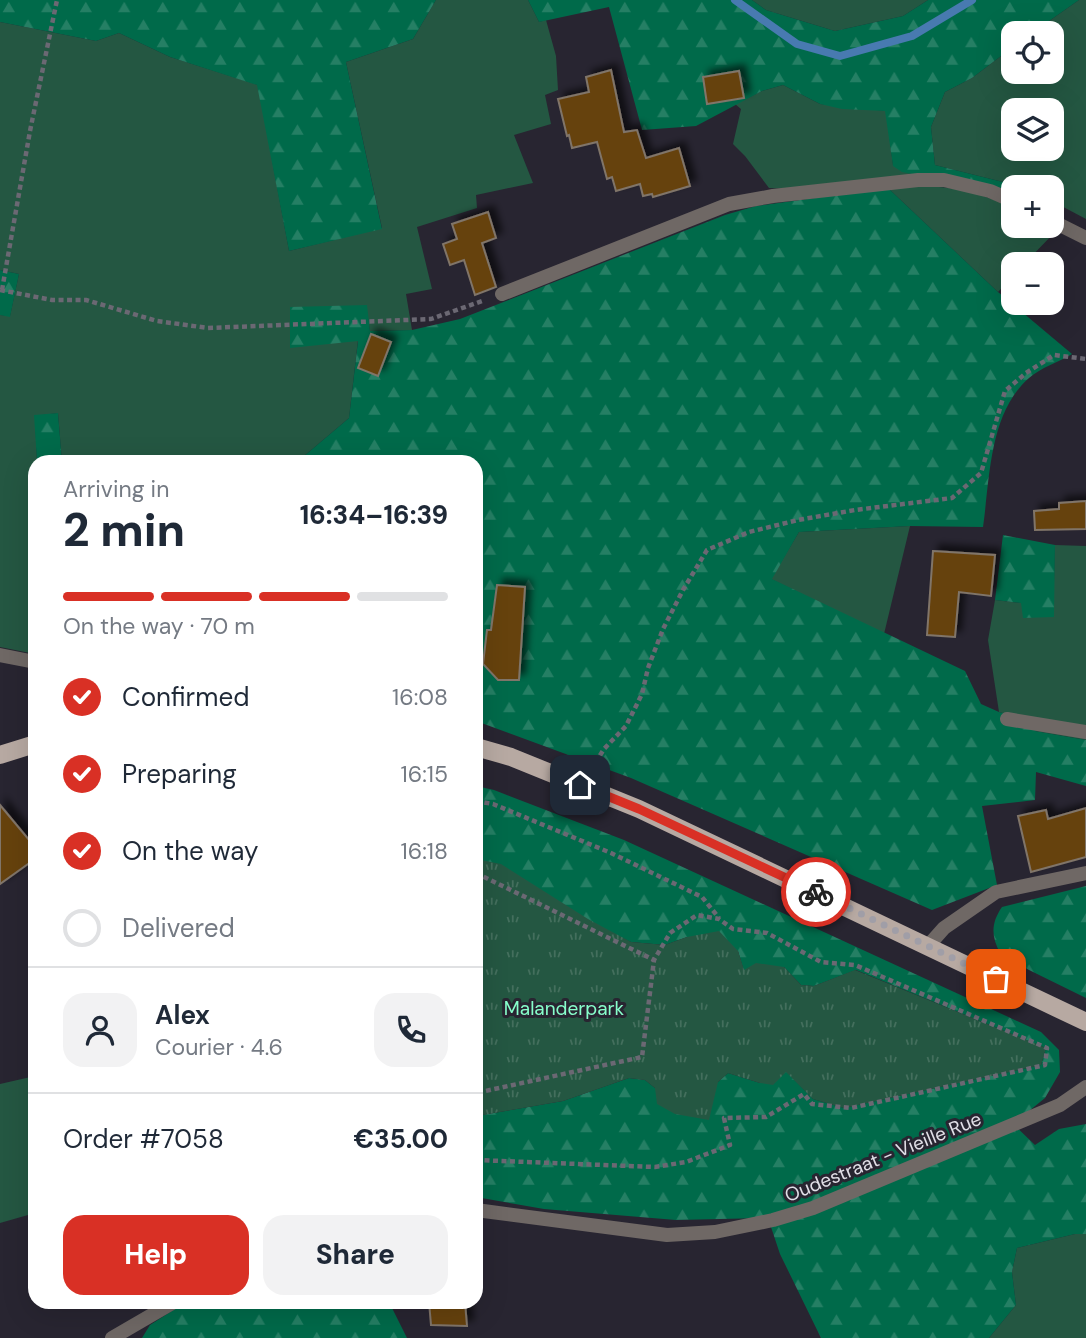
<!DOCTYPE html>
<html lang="en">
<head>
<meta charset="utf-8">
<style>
	:root { --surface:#fff; --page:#f2f2f3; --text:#1f2937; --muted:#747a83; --line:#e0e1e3; --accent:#d93025 }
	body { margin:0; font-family:"DM Sans",sans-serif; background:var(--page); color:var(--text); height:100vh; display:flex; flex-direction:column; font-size:26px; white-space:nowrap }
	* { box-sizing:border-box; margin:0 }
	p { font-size:23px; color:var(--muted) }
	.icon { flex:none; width:38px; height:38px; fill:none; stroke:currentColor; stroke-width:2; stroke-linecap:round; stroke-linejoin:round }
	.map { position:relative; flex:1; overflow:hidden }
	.side { position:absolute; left:28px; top:455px; width:455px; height:854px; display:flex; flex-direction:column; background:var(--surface); border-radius:21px; box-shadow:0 7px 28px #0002 }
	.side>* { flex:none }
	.fabs { position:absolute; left:1001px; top:21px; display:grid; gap:14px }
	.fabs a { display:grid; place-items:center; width:63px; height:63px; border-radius:14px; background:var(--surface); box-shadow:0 7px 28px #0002; font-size:35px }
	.pin { position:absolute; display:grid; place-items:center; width:60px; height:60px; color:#fff; margin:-30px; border-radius:14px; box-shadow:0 4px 10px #0006 }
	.courier { position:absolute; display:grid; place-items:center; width:70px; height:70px; margin:-35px; border:5px solid #d93025; border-radius:50%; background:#fff; color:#222; box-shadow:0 2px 9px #0007 }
	.headline em { font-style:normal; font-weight:800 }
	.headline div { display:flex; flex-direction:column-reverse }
	.headline { display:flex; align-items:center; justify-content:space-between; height:119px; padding:0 35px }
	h1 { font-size:46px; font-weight:800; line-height:52px }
	.bar { display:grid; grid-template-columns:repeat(4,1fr); gap:10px 7px; align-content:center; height:84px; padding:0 35px }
	.bar i { height:9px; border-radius:5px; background:var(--line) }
	.bar .current { background:var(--accent) }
	.bar p { grid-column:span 4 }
	.line { display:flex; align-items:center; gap:18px; padding:0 35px; border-top:2px solid var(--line) }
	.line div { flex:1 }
	.round { display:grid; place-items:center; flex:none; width:74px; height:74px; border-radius:21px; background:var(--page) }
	ol { padding:0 35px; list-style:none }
	li { display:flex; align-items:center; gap:21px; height:77px }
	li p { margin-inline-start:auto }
	li .icon { padding:7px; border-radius:50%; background:var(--accent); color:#fff; stroke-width:4 }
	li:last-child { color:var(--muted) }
	li i { width:38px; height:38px; border:4px solid var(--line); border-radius:50% }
	.primary-button { display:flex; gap:14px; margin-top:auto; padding:14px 35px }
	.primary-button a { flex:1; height:80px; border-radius:21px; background:var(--accent); color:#fff; font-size:28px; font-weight:800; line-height:80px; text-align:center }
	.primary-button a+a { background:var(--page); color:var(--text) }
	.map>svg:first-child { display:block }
</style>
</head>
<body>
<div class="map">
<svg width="1086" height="1338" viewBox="0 0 1086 1338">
	<defs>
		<pattern id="forest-firs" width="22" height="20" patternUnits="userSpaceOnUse" patternTransform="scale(1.75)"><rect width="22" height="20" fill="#006a4a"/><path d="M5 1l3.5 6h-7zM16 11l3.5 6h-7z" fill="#257f64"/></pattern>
		<pattern id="park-tufts" width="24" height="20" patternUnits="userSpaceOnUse" patternTransform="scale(1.75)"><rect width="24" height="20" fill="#245742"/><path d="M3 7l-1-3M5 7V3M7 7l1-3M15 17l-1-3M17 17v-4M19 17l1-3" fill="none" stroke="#446f5d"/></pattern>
		<filter id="shadow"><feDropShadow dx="6" dy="-6" stdDeviation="3.5" flood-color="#0009"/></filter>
	</defs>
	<rect width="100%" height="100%" fill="#282531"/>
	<path fill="#245742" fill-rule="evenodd" d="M436,0H528L539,22L546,20L556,56L558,90L545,95L551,124L514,135L533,183L476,195L477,208L417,227L432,289L406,294L412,330L370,331L366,305L358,340L349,418L297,462H62L58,413L35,416L37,462H35V654L0,647V315L10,316L19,274L0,270V22L96,41L119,33L170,57L258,85L289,251L382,228L346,62L413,39Z
		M752,0H928L903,16L835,31L766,10Z
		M1079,0H1086V219L1052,201V187H1023L935,165L931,127L945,92L972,78L1013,47V72H1052V33H1032ZM1013,110H1052V149H1013Z
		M783,85L820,104L886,111L893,165L913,175L788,189L769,188L745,156L733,144L741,109L735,104L762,91Z
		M919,186C957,187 978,192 1013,208V226H1047L1056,231L1024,264H1013V276L998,292L888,188Z
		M910,526L884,634L771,579L799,532Z
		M1055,545L1086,546V740L1035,731L1034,721L999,712L988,640L995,600L1021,603L1053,617Z
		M35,1076V1213L0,1223V1084Z
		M1075,1234H1086V1338H989L1016,1305L1012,1272L1017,1248Z"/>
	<path fill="url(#forest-firs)" d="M0,0H436L413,39L346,62L382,229L289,251L257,85L170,57L119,33L96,41L0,22Z
		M528,0H752L766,10L835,31L903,16L928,0H1079L1032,33H1013V47L972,78L945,92L931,127L935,165L1023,187H1013V195L902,172L893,166L885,111L842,109L820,104L783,85L762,91L696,126L642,130L609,7L539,22Z
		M888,188L998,292L1072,354C1059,362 1040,368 1029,378C989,413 990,478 983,527L910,526L799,532L772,579L965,671L981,704L999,712L1035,721V731L1086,740V786L1036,772L1035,800L982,806L997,885L932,910L631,778L476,721V462H297L349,418L358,341L290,348V307L367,305L370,331L412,330L460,319L725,215L756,206Z
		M0,270L19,274L10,317L0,315Z
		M58,413L62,462H37L34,415Z
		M1003,535L1055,545L1054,617L1023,618L1021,603L995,600Z
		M476,786L494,790L624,840L1041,1032L1059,1050L1060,1072L1045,1098L1013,1124L1035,1145L1059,1129L1086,1124V1234H1075L1017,1248L1012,1272L1016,1305L989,1338H821L780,1254L768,1218L676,1220L544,1209L476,1197V1116L563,1101L629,1078L645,1080L655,1088L718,1082L728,1073L760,1083L786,1071L813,1099L844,1108L1041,1065L1046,1048L856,970L814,986L801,985L784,967L744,971L738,951L687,937L665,945L631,942L614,934L476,859Z
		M1086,886V998L1029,970L1000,953C991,936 991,923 1002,907Z
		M186,1302H389L407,1338H142L150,1325Z"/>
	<path fill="url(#park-tufts)" d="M476,859L501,864L588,919L631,942L665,945L687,937L719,931L738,951L744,970L756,963L784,967L801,985L814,986L855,970L1046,1048L1041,1065L844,1108L813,1099L786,1072L773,1085L760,1083L728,1073L718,1082L709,1120L675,1114L657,1104L655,1088L645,1080L629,1078L563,1101L476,1116Z"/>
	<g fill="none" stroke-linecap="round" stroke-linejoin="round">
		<path stroke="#487ab0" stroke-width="8" d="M735,0L797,44L840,56L912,36L972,0"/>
	</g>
	<path fill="#66420f" stroke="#807569" stroke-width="2" filter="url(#shadow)" d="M611,70L624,132L637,130L646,158L679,148L690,186L653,197L652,194L643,196L640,184L616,191L612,177L607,179L597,142L572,148L569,135L567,136L558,99L589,92L586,77Z
		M739,71L744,98L707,104L703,77Z
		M488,212L496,238L482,243L496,287L475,295L464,260L450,265L443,244L457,239L452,224Z
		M371,334L391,342L378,376L358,368Z
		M1086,501V529L1035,530L1034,511L1059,509V503Z
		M933,551L995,555L991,596L959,592L955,637L927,635Z
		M497,585L525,587L519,680H498L483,664L487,630H491Z
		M0,805L35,847V859L0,884Z
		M1086,808V857L1031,872L1018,816L1046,810L1048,819Z
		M429,1302H465L467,1326L431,1325Z"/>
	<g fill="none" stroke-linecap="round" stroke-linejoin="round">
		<path stroke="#6b6873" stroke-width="4.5" stroke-dasharray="5 3.5" stroke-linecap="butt" d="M0,290L52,300H86L157,321L208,328L431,319L485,300
			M2,290L30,131L57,0
			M591,770L604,749L626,726L642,694L648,668L663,629L683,590L707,550L749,532L798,520L855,510L952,498L981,473L1005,391L1026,373L1054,355L1086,359
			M476,801L493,804L611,853L702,897L719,918
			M476,873L654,960L642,1057L476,1093
			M476,1160L655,1167L686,1162L730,1145L724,1118L766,1117L804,1094L812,1104L851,1108L1045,1065L1047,1048L855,965L821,962L767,933L733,929L719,919L697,915L670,933L654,960"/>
		<path stroke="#6f6865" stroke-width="14" d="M1052,221L1086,238
			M502,294L729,204L773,196L918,180H944L990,191L1013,201
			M0,655L35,662
			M1007,719L1086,732
			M928,946L944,928L996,892L1086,873
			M476,1210L667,1235L715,1232L773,1220L813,1208L1060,1105L1086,1087
			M112,1338L174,1302"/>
		<path stroke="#b7a9a2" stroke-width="18" d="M476,747L511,757L639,809L1086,1022
			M0,755L35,744"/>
	</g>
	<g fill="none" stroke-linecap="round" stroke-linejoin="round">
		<path stroke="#a09ea7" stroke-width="7" stroke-dasharray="0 12.6" d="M816,892L996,979"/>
		<path stroke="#d93025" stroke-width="9" d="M580,785L639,809L816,892"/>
	</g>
	<g text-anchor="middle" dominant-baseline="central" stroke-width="6" stroke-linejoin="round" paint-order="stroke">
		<g font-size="19" fill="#87fecb" stroke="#282531">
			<text x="564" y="1008">Malanderpark</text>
		</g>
		<g font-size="19" fill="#e1dfe7" stroke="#282531">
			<text transform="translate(883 1157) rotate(-22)">Oudestraat - Vieille Rue</text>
		</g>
	</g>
</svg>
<div class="fabs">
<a><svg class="icon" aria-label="locate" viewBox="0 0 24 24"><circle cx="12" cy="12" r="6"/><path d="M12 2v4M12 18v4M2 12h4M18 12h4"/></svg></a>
<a><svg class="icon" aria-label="layers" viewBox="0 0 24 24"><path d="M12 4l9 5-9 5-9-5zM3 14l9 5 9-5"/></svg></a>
<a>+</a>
<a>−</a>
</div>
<div class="pin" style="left:996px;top:979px;background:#ea580c"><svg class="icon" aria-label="bag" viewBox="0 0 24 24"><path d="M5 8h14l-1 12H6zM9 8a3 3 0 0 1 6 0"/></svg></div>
<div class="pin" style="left:580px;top:785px;background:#1f2937"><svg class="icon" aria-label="home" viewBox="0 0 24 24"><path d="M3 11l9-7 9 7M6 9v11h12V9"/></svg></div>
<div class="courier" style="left:816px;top:892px"><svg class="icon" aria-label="bike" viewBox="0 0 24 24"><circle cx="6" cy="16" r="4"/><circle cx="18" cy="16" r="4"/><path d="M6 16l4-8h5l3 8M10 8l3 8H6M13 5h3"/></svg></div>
<section class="side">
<div class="headline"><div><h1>2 min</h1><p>Arriving in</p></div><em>16:34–16:39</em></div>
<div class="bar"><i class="current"></i><i class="current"></i><i class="current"></i><i></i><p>On the way · 70 m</p></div>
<ol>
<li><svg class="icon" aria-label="check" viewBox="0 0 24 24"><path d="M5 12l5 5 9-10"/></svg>Confirmed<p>16:08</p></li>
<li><svg class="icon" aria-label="check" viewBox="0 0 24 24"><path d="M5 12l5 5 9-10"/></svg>Preparing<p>16:15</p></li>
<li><svg class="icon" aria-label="check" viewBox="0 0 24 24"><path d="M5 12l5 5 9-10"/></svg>On the way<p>16:18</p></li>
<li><i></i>Delivered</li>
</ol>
<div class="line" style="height:126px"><a class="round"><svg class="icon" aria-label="person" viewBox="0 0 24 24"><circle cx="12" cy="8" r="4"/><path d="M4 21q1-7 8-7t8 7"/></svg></a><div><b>Alex</b><p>Courier · 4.6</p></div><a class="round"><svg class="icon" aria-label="phone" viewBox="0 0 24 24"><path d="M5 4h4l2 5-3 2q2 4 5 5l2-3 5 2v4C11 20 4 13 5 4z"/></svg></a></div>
<div class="line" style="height:91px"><div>Order #7058</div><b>€35.00</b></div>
<div class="primary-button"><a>Help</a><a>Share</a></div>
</section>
</div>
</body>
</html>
